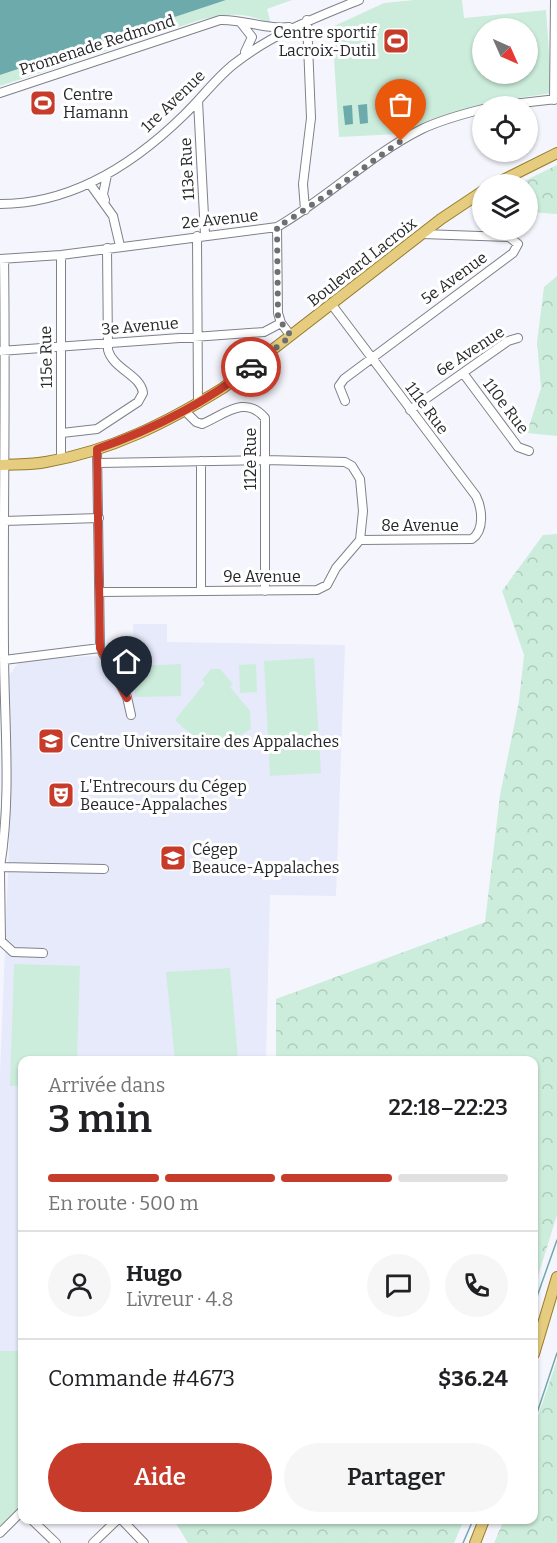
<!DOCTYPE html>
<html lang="fr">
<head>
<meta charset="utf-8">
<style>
	:root { --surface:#fff; --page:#f6f6f6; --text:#202124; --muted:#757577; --line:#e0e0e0; --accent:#c73b2a }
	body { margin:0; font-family:Bitter,serif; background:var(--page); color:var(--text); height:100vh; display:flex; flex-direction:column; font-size:22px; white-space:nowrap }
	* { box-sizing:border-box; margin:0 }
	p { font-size:20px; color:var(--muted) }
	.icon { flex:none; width:33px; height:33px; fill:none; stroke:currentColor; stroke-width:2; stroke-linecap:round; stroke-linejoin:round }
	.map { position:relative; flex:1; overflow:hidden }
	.panel { position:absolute; left:18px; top:1056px; width:520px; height:468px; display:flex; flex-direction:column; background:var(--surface); border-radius:12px; box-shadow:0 2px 4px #0004 }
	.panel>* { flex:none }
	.needle { width:39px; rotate:135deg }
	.tools { position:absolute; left:472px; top:18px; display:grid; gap:12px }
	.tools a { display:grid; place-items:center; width:66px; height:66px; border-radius:50%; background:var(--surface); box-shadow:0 2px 4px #0004; font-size:30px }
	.pin { position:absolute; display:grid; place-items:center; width:51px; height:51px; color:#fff; margin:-62px -26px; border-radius:50% 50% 50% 0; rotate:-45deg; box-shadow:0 0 6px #0007 }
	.pin .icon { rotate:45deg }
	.courier { position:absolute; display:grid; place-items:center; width:60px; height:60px; margin:-30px; border:4px solid #c73b2a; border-radius:50%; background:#fff; color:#222; box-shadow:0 2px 8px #0007 }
	.overview em { font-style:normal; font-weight:600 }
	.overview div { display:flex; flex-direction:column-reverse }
	.overview { display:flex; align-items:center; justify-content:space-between; height:102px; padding:0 30px }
	h1 { font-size:39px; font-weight:600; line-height:45px }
	.bar { display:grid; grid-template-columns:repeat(4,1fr); gap:9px 6px; align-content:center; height:72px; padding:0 30px }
	.bar i { height:8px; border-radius:4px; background:var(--line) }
	.bar .on { background:var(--accent) }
	.bar p { grid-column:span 4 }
	.line { display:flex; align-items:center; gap:15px; padding:0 30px; border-top:2px solid var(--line) }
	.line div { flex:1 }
	.round { display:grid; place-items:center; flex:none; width:63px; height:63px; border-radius:32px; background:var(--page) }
	.action { display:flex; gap:12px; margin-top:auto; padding:12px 30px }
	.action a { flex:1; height:69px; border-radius:36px; background:var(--accent); color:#fff; font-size:24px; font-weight:600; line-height:69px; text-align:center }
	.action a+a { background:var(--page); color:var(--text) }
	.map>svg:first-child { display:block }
</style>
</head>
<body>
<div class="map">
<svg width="557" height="1543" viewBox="0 0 557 1543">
	<defs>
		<pattern id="forest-crowns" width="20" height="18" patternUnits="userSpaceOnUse" patternTransform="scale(1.5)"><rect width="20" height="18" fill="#cceddb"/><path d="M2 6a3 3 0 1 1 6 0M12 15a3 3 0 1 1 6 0" fill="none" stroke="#afcbbc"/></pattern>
	</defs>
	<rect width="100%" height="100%" fill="#f5f6fd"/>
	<path fill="#e7eafb" d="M133,624H167V642L345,645L336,896L270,895L266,1060H22V1351H0V1073L10,822L8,677L18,663L29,660L92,656L134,660Z"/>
	<path fill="#cceddb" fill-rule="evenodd" d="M226,0H292L267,9L271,24C242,11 231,14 200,20L0,86V75Z
		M414,0H462L464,18L546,10L552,93L492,102L399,134L339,137L332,27L384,3ZM483,28H528V74H483Z
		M314,658L321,773L270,776L264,661Z
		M181,664V696L135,697V666Z
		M256,664L257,692L240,693L239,665Z
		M211,669H220L233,684L230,687L250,711L251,729C220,749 201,747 175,720L205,683L202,680Z
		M14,964L80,966L77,1060H22V1086H10Z
		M230,968L238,1060H175L166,972Z
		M0,1351H22V1505L0,1526Z"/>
	<path fill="url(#forest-crowns)" d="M557,165V214L528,212V184H518Z
		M557,276V436L527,433L541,388L537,342L544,287Z
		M557,534V1215L534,1289V1060H276V999L485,922L500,795L519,701L524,655L502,591L543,535Z
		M557,1360V1543H494L504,1520H534V1428Z
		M174,1520H464L454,1543H188Z"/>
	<path fill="#6daaab" d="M0,0H226L0,75Z
		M367,104L368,123L360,124L358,105Z
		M352,105L353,124L345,125L343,106Z"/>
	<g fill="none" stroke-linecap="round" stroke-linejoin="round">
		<path stroke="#6daaab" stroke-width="1.5" d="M534,1305L557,1240
			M534,1422L557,1353
			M463,1543L473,1520"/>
		<defs>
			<path id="minor" d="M241,23L252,37L245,52
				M0,93L220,20C244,19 265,30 289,27
				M554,100L555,0
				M198,101L205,235
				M495,106L557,99
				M90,184L113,216L120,246
				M105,200L103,194L107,175
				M0,204C71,204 134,164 184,115C201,99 215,79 234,64C272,34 315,18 359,0
				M305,210L303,184L311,118L307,20
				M277,227L278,313L281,323L291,336
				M197,236L198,404
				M61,255V459
				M0,259L61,255L277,227C327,198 370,155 422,129C441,120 463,114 483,109
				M332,305L476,496C482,508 485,530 472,539L360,540
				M0,351L264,332L281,323
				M463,373L518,447L529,451
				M345,401L339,386L344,379L513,253L518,244L509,237L422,234
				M410,410L508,341L518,338
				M186,412L196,422L202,424C224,415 245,394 265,418V591
				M62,433L97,429L138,402L143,393C141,375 113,369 108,350L107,248
				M97,449L100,648L127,697L131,715
				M4,521L99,518
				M201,591V461
				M99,592L317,590L327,585L336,568L360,540L363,511L360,479L352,466L345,462L266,460L99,463
				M4,660L100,648
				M0,867C12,795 4,722 4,649C3,519 6,389 4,259
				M0,867L104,869
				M0,873L1,941L13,952L43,953
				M32,1520L56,1543
				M122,1520L144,1543
				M0,1533L22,1511
				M93,1543L117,1520"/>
			<path id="major" d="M495,184L557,153
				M0,465C15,464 31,465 46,462C111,451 168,422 223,388L441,219L483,191
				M534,1354L557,1277
				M475,1543L484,1520"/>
		</defs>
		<use href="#minor" stroke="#7f8189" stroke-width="10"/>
		<use href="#major" stroke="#977c2a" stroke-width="12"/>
		<use href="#minor" stroke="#fff" stroke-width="8"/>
		<use href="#major" stroke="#e5cc7f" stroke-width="10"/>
	</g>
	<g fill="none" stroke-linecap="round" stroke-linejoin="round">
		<path stroke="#6e6f74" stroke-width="6" stroke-dasharray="0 10.8" d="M251,367L291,336L278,318L277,227C320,202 359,170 401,141"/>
		<path stroke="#c73b2a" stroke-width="8" d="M127,698L100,648L97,449C154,429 204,404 251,367"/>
	</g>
	<defs>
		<symbol id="stadium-square" viewBox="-11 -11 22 22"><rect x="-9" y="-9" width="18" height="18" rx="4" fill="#c73b2a" stroke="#fff"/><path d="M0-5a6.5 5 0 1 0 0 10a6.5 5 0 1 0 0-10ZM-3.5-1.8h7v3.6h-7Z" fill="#fff"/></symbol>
		<symbol id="university-square" viewBox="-11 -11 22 22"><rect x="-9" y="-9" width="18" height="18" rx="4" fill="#c73b2a" stroke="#fff"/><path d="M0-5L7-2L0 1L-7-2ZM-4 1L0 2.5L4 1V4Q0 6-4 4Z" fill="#fff"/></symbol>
		<symbol id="theatre-square" viewBox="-11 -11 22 22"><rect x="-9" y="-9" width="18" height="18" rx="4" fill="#c73b2a" stroke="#fff"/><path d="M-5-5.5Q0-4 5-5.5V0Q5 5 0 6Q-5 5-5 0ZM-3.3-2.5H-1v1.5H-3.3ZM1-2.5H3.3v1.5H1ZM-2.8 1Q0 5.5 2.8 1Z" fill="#fff"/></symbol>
	</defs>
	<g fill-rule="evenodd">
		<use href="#stadium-square" x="381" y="26" width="30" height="30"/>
		<use href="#stadium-square" x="28" y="88" width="30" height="30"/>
		<use href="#university-square" x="36" y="726" width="30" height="30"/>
		<use href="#theatre-square" x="46" y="780" width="30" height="30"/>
		<use href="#university-square" x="158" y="843" width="30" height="30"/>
	</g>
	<g text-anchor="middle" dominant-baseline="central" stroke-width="6" stroke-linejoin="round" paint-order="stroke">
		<g font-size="16" fill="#26272a" stroke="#fff" text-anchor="start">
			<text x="376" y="32" text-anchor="end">Centre sportif<tspan x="376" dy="18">Lacroix-Dutil</tspan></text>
			<text x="63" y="94">Centre<tspan x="63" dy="18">Hamann</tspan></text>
			<text x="70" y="741">Centre Universitaire des Appalaches</text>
			<text x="80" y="786">L'Entrecours du Cégep<tspan x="80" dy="18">Beauce-Appalaches</tspan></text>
			<text x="192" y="849">Cégep<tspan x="192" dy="18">Beauce-Appalaches</tspan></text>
		</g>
		<g font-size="16" fill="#26272a" stroke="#fff">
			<text transform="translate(97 45) rotate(-18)">Promenade Redmond</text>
			<text transform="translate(173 101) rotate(-44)">1re Avenue</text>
			<text transform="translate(187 169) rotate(-93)">113e Rue</text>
			<text transform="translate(220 219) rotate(-6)">2e Avenue</text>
			<text transform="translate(362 262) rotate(-38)">Boulevard Lacroix</text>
			<text transform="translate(454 278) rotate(-36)">5e Avenue</text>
			<text transform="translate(140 326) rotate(-5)">3e Avenue</text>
			<text transform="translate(470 351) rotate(-33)">6e Avenue</text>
			<text transform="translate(46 357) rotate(-91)">115e Rue</text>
			<text transform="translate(506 406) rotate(53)">110e Rue</text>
			<text transform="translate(427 408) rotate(53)">111e Rue</text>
			<text transform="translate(250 459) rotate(-90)">112e Rue</text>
			<text x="420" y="525">8e Avenue</text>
			<text x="262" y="576">9e Avenue</text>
		</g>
	</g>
</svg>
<div class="tools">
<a><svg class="needle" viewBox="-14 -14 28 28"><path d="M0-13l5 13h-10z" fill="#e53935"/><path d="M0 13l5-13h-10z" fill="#757577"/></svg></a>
<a><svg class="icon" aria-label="locate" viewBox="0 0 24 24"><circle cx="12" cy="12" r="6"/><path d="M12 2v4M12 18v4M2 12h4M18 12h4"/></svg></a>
<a><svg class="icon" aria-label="layers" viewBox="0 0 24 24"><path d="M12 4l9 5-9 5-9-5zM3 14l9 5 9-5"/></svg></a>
</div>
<div class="pin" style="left:401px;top:141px;background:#ea580c"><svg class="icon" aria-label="bag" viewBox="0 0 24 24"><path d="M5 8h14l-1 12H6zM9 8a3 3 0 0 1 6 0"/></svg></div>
<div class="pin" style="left:127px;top:698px;background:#1f2937"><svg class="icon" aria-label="home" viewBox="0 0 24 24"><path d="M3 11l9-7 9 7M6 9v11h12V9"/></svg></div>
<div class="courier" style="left:251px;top:367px"><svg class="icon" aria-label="car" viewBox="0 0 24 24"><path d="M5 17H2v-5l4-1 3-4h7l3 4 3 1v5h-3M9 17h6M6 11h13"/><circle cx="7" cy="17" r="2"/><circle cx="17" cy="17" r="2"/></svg></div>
<section class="panel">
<div class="overview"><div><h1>3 min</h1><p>Arrivée dans</p></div><em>22:18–22:23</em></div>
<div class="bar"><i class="on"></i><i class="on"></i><i class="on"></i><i></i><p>En route · 500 m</p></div>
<div class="line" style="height:108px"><a class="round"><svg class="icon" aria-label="person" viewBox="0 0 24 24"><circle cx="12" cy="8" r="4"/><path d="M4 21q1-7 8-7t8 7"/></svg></a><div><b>Hugo</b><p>Livreur · 4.8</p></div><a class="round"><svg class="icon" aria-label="chat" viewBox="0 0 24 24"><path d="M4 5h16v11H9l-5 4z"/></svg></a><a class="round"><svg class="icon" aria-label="phone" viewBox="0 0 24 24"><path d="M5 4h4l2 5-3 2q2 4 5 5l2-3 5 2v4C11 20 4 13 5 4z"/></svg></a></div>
<div class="line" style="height:78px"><div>Commande #4673</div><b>$36.24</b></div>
<div class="action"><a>Aide</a><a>Partager</a></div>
</section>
</div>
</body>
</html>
